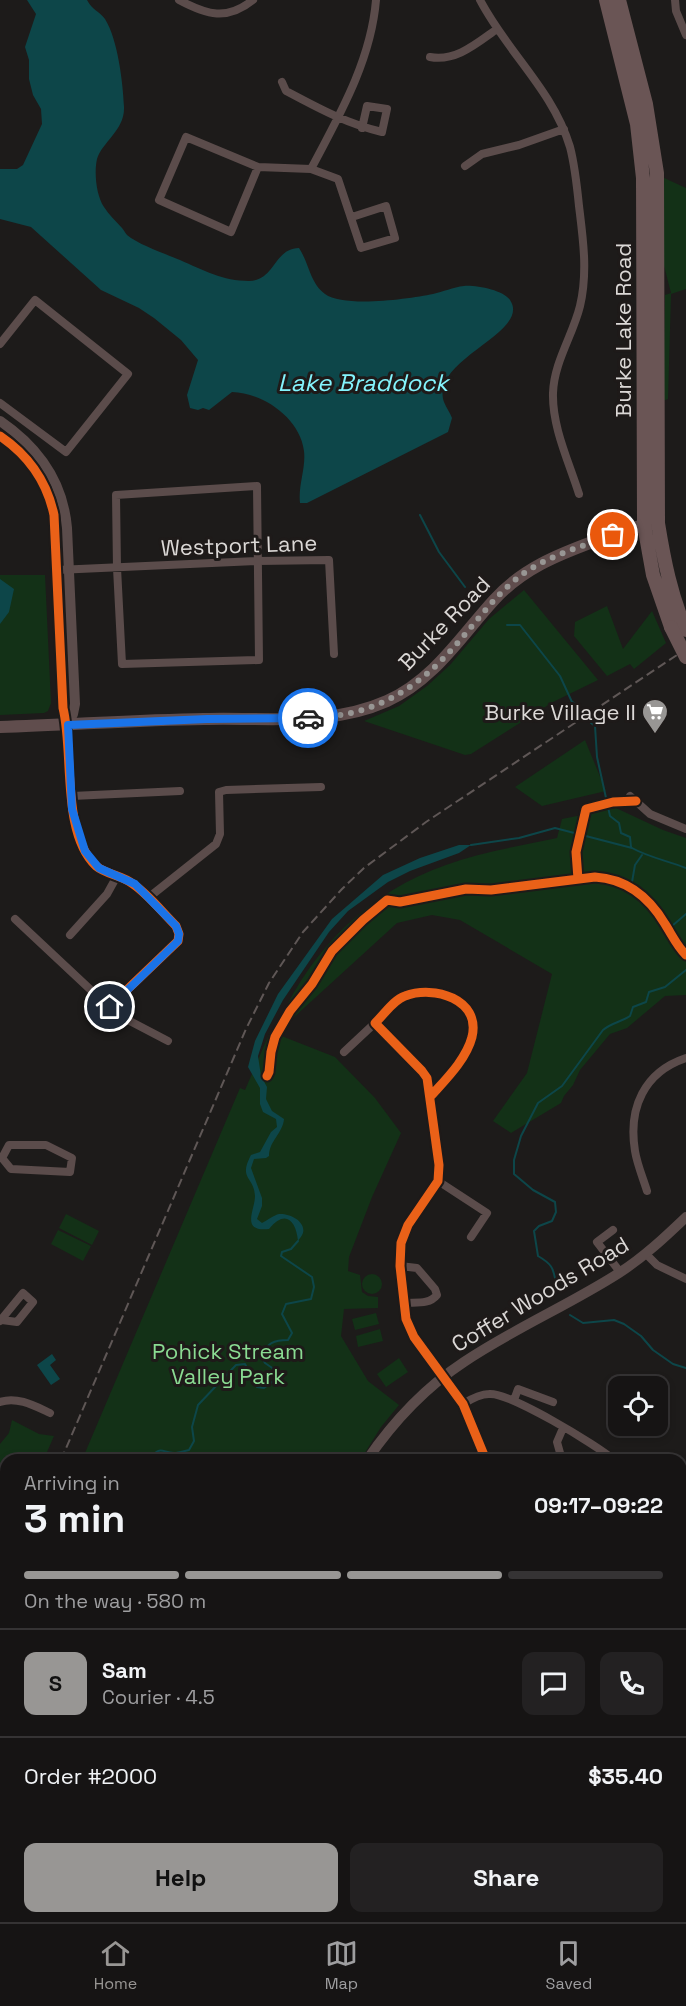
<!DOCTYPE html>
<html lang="en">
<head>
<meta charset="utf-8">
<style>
	:root { --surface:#161414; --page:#232122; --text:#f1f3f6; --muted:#9e9ea0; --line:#353334; --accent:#989694 }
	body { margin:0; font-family:"Space Grotesk",sans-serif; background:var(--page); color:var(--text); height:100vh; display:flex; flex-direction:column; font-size:22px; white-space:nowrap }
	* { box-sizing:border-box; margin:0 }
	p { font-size:20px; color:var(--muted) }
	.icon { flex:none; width:33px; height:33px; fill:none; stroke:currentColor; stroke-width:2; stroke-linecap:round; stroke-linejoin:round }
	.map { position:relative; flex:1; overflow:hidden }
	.drawer { position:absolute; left:0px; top:1454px; width:687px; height:470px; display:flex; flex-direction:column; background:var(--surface); border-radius:18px 18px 0 0; box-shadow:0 3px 9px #0003,0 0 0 2px var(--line) }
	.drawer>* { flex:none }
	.buttons { position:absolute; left:608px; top:1376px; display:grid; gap:12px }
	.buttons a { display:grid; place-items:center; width:60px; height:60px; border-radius:12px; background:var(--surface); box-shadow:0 3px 9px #0003,0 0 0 2px var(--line); font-size:30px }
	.pin { position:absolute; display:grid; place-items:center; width:51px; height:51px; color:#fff; margin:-26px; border:3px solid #fff; border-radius:50%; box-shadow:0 2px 6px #0007 }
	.courier { position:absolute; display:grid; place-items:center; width:60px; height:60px; margin:-30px; border:4px solid #1a73e8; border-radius:50%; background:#fff; color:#222; box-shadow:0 2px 8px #0007 }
	.head em { font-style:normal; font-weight:700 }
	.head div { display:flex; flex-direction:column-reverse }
	.head { display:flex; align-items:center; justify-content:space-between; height:102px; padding:0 24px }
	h1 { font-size:39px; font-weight:700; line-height:45px }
	.bar { display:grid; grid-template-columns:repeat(4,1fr); gap:9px 6px; align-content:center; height:72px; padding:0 24px }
	.bar i { height:8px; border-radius:4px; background:var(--line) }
	.bar .on { background:var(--accent) }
	.bar p { grid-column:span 4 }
	.line { display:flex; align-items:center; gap:15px; padding:0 24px; border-top:2px solid var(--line) }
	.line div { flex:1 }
	.round { display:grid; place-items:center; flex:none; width:63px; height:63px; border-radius:12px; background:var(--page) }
	.action { display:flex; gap:12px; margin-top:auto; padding:12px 24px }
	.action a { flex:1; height:69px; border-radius:12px; background:var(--accent); color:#111; font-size:24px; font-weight:700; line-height:69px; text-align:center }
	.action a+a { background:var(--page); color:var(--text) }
	.dock { display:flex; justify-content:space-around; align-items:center; height:84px; border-top:2px solid var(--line); background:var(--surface); font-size:16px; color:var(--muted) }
	.dock a { display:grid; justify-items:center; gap:3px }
	.dock .on { color:var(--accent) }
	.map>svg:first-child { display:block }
</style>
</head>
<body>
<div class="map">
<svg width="686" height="1922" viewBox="0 0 686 1922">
	<rect width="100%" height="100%" fill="#1d1b1a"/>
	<path fill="#133117" d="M662,177L686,188V289L671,294L668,399L663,401L665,295L671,293L661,254Z
		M0,575H45L51,703L48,711L44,713L0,715Z
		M524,590L598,680L553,702L471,754L465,755L364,721L399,706L427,686L450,665L489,619Z
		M607,606L623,649L652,611L666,643L634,669L630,664L607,676L574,636L575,622Z
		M585,740L606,791L542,806L515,787Z
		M616,808L663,830L686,838V995L665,996L627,1028L610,1034L580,1070L573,1085L564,1096L561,1103L511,1133L493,1121L527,1073L552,974L460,920L432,915L397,923L280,1030L279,1035L335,1057L375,1098L401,1133L372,1197L349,1257L348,1271L360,1275L362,1292L368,1296L378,1297V1308L344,1309L341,1336L368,1381L399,1405L381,1427L361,1459L82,1460L240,1088L245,1090L270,1032L274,1033C306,955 365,893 446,865C481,852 520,846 557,838L562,819Z
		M66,1214L99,1231L92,1245L59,1228Z
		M58,1230L91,1246L83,1261L51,1244Z
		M362 1284a10 10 0 1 1 20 0a10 10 0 1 1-20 0Z
		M376,1313L379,1324L355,1330L352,1319Z
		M380,1329L383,1341L358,1347L356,1336Z
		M399,1358L408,1372L386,1387L377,1374Z
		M12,1420L39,1434L54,1436L44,1459L6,1460V1566L0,1580V1444L9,1433Z
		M6,1637V1917H52V1922H0V1651Z
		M225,1917H341L345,1922H227Z"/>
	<path fill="#0d4649" d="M27,0H87C92,10 99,11 105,19C118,40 123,83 124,107C125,130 102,142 97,159C94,172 96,195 104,207C109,215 116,221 122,228C124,230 125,233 127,235C139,245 166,254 180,260C203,270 223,281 249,281C276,280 273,249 299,248C309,263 310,283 325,294C344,308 409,299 433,294C443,292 453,287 464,286C476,285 503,290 510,300C532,333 429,359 444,402C446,407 450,413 452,418L448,432L307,503H300C298,485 306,468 304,451C300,418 263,393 232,392L209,410L203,408L198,410L190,408L187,395L198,360L181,340L154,318L139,308L101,290L31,227L0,219V169H17L23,165L42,124L41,109L33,95L29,79V60L25,47L36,14Z
		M0,579L14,589L9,612L0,624Z
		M459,845H471L459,853L410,871L388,882L348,911L329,932L283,1000L265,1034L258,1056L261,1076L267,1087L266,1099L272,1111L284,1119C283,1133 269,1141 269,1156L266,1158L254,1159L251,1168L262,1198V1206L257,1219L262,1223C268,1220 274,1215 279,1214C289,1213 306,1221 303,1233C302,1236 299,1239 298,1241C296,1220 285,1209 269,1229C240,1232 255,1210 255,1196C254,1176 238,1180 251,1155L260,1152L271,1132L277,1127L276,1119L263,1112L260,1104V1088L248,1067L255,1041L278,994L332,919L383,875L420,858Z
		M52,1354L56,1360L50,1365L60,1379L51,1385L37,1365Z"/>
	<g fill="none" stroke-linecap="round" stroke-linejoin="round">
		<path stroke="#0d4649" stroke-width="2" d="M420,515L439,552L465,587
			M507,625H520L560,676L572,702L578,705
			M591,723L595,726L597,757L610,816L619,823L621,833L630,837L631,847
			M471,845L519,838L555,828L632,848C648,857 668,861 686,868
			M632,882L635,865L642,855
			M672,926L686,914
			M558,1290C552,1271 557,1267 538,1256L534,1231L539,1226L552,1221L556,1212L555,1202L533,1190L514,1174V1160L521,1136L538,1103L562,1086L603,1030C611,1023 621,1022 630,1016L633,1007L646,1002L649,992L665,987L686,970
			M570,1315L583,1323L614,1320L624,1324L641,1336L653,1350L673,1364L686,1368
			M149,1460C160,1446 159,1451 174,1453C179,1453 184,1451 189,1450L194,1441L192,1427L198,1405L236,1365L245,1364L257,1387L264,1388L276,1379L278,1372L265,1363L261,1356C267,1343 274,1340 288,1340L292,1333L282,1314L286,1304L311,1299L314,1287L312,1277L281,1256L282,1252L291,1249L298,1241
			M0,1537L6,1529
			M0,1647L6,1632"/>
		<path stroke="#5b4c4b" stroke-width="8" d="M179,0C207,15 227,21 253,0
			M480,0C507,52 553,90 570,147C575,166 577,186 579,206C583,239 588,272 580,306C573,335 554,362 553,393C552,427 569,462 579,494
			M675,0L676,11L686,35
			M430,57C456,62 477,43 497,29
			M282,82L286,91C318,108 347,124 382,132L387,109L367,106L362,128
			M186,137L258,167L231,232L159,200Z
			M465,166L482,154L519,145L564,129
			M258,167L311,169C339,116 371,61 376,0
			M311,169L338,179L361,248L395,238L386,206L352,217
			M0,344L35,300L128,374L66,452L0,403
			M257,486L259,660L122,664L117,568L116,495Z
			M57,570L258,561L329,560L334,654
			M67,725L72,809L85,851L99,868L135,884L176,926L179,934L178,941L109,1007
			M72,796L180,791
			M630,796L650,814L686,829
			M148,898L216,844L220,834L219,792L226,790L321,787
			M15,919L109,1007L124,1018L168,1041
			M70,935L107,894L117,876
			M344,1052L375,1023
			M430,1097C445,1080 466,1060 472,1037C481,999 434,985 405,996C393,1000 384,1015 375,1023L422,1071L427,1078L439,1165L438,1181L408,1225L401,1243L400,1266L406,1319L414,1337L463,1404L486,1460
			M9,1145H46L72,1158L70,1172L11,1169L2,1158Z
			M438,1181L487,1213L471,1237
			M647,1191C643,1178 637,1164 635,1151C628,1108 644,1072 686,1058
			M613,1230L597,1242L620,1272
			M646,1254L657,1265L686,1279
			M400,1266L417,1268L435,1289L437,1295C429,1305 416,1302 404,1303
			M0,1321L23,1293L33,1302L17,1322L2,1320
			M514,1400L518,1389L553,1402
			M0,1402C17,1396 35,1406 50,1413
			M463,1404C471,1399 480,1394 489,1394C509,1392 597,1445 614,1460
			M562,1460L557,1442L563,1428
			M681,1905L686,1904
			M182,1917L185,1922
			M553,1922H572
			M642,1922L650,1917"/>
		<path stroke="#5b4c4b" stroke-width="10" d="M0,421C38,447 63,481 67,528L75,704L73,714L67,725
			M0,436C32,458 52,490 55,529L63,708L67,725
			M367,1460C393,1422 426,1387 464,1362C513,1329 569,1305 619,1273C644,1257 665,1237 686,1217
			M362,1917L368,1922"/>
		<path stroke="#604d4d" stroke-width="12" d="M0,727C68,725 136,720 204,719C265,717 329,727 387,701C434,680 461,636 494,600C522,569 557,555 595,541C613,534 632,527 651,524"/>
		<path stroke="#6a5555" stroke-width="14" d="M606,0L637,124L643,178L644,525L653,575L671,627
			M619,0L646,104L657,173L658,523C664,560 671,596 686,630"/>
		<path stroke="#5f5756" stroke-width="2" stroke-dasharray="9 4.5" stroke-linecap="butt" d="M61,1460L246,1029L269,983L303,932L342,889L364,868L426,822L686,649
			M0,1615L6,1601"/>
		<path stroke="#6a5555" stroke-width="14" d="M671,627L686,657"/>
		<defs>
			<path id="cycleway" d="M0,436C28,455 47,482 54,515L63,708C74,752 61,833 96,866C107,875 122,875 133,884C149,895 162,912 176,926L179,934L178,941L109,1007
				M578,879L576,852L586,809L613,802L636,801
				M267,1076L269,1072L271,1052L275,1037L290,1011L312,984L332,951L363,920L387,900L400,902L466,889L491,890L595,877C627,879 649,897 665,924C672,935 677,946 686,955
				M430,1097C445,1080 466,1060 472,1037C481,999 434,985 405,996C393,1000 384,1015 375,1023L422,1071L427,1078L439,1165L438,1181L408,1225L401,1243L400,1266L406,1319L414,1337L463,1404L486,1460"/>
		</defs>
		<use href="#cycleway" stroke="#1e1a19" stroke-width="13"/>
		<use href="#cycleway" stroke="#ea6118" stroke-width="9"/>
	</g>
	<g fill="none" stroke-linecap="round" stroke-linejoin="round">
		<path stroke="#989694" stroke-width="6" stroke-dasharray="0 10.8" d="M308,718C374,717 419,689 461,639C481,616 499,591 524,573C551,555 583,546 613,535"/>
		<path stroke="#1a73e8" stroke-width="8" d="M110,1007L178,941L179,934L176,926L135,884L99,868L85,851L72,809L68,725L207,719L308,718"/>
	</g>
	<defs>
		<symbol id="supermarket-pin" viewBox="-11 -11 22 30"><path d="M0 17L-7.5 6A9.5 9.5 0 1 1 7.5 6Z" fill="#989694" stroke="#1e1a19"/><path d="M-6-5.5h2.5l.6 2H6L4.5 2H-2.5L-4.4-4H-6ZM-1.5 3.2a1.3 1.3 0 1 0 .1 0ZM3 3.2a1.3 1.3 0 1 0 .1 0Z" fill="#fff"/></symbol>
	</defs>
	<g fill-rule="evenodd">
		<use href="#supermarket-pin" x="640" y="697" width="30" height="40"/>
	</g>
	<g text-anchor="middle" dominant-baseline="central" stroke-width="6" stroke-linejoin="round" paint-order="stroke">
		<g font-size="22" fill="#dbd8d6" stroke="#1e1a19">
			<text transform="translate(623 330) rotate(-90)">Burke Lake Road</text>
			<text transform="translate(239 545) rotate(-2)">Westport Lane</text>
			<text transform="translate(444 623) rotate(-46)">Burke Road</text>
			<text transform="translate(540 1294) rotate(-31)">Coffer Woods Road</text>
		</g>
		<g font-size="22" fill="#dbd8d6" stroke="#1e1a19" text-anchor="end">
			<text x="636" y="712">Burke Village II</text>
		</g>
		<g font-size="22" fill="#8adb92" stroke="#1e1a19">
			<text x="228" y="1351">Pohick Stream<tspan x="228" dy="25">Valley Park</tspan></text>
		</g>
		<g font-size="24" font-style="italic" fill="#84f4fd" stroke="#1e1a19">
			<text x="363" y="382">Lake Braddock</text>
		</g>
	</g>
</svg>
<div class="buttons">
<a><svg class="icon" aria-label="locate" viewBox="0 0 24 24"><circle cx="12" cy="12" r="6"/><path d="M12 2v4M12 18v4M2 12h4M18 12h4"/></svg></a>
</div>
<div class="pin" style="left:613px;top:535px;background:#ea580c"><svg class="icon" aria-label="bag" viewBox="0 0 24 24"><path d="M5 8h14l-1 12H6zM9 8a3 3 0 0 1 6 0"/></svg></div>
<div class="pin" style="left:110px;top:1007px;background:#1f2937"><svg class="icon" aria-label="home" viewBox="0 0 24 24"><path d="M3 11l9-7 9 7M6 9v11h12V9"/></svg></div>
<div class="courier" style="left:308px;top:718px"><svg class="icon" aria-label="car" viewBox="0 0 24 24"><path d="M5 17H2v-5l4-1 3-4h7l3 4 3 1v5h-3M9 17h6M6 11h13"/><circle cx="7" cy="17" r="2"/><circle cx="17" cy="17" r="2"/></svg></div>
<section class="drawer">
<div class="head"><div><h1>3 min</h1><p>Arriving in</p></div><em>09:17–09:22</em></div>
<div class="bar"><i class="on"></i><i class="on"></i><i class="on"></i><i></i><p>On the way · 580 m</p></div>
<div class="line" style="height:108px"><b class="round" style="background:var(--accent);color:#111">S</b><div><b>Sam</b><p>Courier · 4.5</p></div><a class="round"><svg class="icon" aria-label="chat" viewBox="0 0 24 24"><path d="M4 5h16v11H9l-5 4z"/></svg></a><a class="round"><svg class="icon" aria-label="phone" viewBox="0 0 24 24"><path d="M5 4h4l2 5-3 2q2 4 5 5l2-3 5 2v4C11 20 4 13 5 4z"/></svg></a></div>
<div class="line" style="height:78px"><div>Order #2000</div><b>$35.40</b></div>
<div class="action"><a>Help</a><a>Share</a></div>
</section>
</div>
<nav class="dock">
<a class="on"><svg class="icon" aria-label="home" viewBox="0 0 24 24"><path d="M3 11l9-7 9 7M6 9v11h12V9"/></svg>Home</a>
<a><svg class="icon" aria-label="map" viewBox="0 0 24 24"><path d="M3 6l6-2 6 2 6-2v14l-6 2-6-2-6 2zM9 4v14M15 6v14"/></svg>Map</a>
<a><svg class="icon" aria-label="saved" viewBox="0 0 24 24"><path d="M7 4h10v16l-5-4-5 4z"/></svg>Saved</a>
</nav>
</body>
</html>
